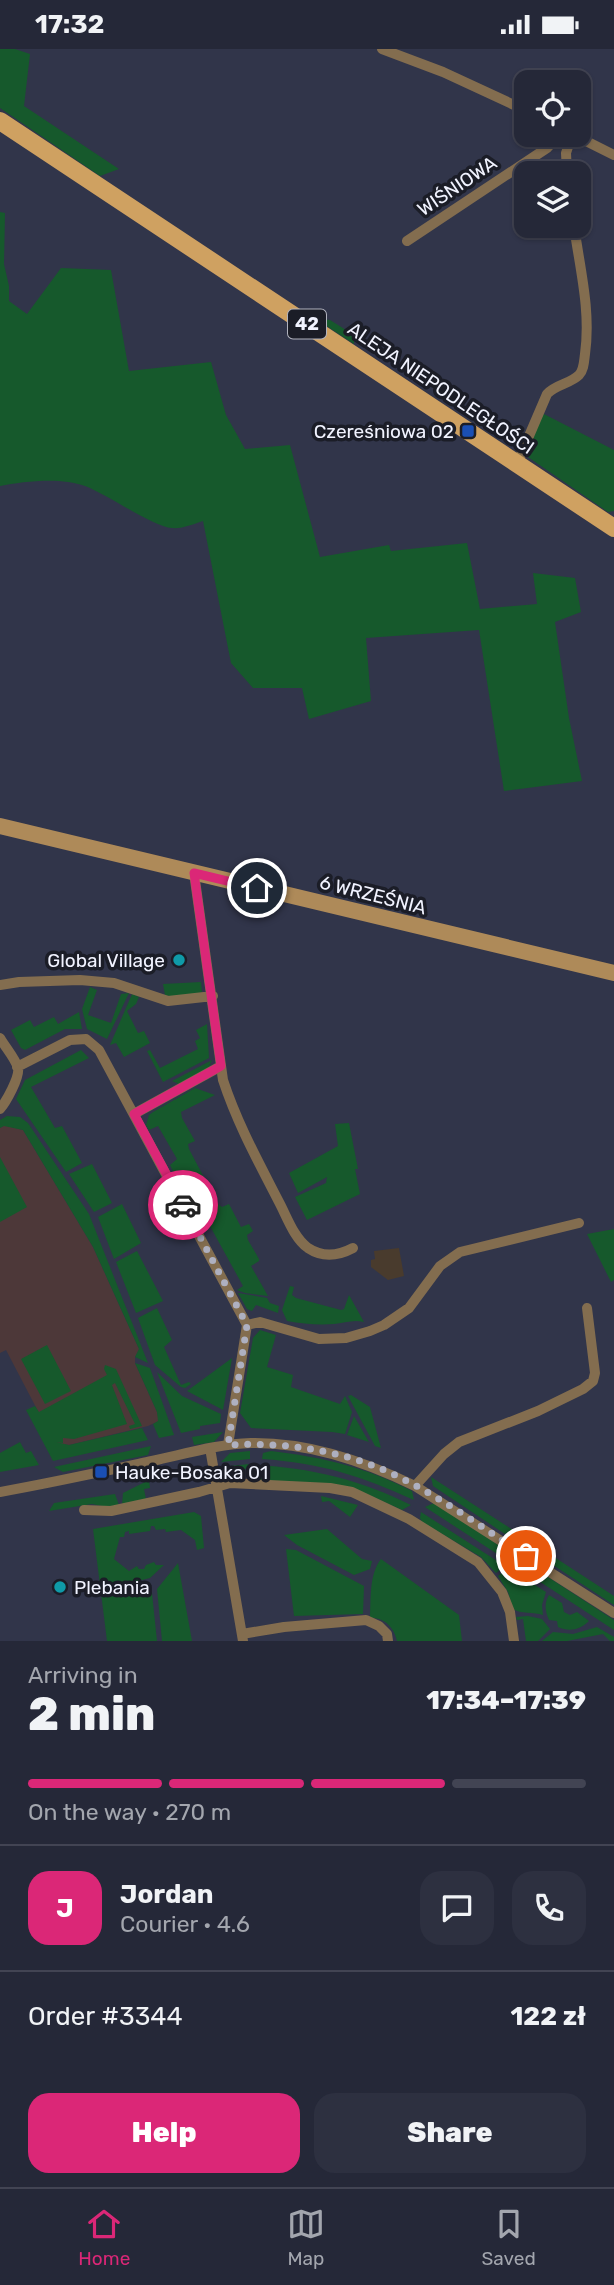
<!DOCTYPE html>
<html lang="en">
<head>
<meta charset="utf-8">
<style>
	:root { --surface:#252838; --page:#2d3040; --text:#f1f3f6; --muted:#a3a6ae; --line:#424453; --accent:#db2777 }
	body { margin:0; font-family:Rubik,sans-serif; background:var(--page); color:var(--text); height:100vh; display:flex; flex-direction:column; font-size:26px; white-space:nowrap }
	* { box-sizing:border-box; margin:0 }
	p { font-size:23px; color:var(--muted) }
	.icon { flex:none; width:38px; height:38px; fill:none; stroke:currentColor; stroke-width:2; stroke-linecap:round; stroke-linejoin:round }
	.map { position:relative; height:1592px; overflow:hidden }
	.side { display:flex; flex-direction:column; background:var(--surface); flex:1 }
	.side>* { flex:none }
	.buttons { position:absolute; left:514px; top:21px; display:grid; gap:14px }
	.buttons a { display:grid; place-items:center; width:77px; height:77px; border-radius:14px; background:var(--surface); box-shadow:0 2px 5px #0004,0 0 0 2px var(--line); font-size:35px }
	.pin { position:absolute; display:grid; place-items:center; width:60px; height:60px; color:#fff; margin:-30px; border:4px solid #fff; border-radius:50%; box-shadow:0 2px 7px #0007 }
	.courier { position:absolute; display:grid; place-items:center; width:70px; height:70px; margin:-35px; border:5px solid #db2777; border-radius:50%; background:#fff; color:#222; box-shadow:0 2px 9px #0007 }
	.headline em { font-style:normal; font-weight:800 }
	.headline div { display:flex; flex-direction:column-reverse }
	.headline { display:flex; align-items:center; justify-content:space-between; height:119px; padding:0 28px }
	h1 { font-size:46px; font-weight:800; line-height:52px }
	.bar { display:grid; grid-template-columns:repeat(4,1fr); gap:10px 7px; align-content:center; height:84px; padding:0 28px }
	.bar i { height:9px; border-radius:5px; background:var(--line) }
	.bar .selected { background:var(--accent) }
	.bar p { grid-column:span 4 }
	.line { display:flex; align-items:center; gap:18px; padding:0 28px; border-top:2px solid var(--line) }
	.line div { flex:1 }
	.round { display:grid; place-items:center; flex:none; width:74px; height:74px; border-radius:21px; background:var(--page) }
	.button { display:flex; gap:14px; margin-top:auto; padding:14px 28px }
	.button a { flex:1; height:80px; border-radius:21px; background:var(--accent); color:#fff; font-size:28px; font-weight:800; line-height:80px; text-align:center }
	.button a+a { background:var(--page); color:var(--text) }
	.status { display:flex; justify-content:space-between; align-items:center; height:49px; padding:0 35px; background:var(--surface); direction:ltr }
	.status svg { height:19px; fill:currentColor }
	.dock { display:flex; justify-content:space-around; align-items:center; height:98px; border-top:2px solid var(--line); background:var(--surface); font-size:19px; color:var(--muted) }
	.dock a { display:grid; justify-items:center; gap:4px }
	.dock .selected { color:var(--accent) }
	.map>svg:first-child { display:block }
</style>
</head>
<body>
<div class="status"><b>17:32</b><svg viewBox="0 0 49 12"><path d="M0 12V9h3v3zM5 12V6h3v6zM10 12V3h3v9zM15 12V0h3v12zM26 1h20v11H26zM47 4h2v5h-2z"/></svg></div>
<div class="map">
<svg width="614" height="1592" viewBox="0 0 614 1592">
	<rect width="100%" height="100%" fill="#31354a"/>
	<path fill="#493b2d" d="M399,1199L404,1227L388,1231L371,1218V1211L375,1210L374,1202Z"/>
	<path fill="#4d3839" d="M4,1076L23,1081L93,1198L139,1300L135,1308V1314L157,1363L159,1372L148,1377L69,1396L58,1395L51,1387L6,1301L0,1304V1079Z"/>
	<path fill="#16592c" d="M0,0H15L30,5L24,57L119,120L100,127L0,59Z
		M0,163L5,164L4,215L9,237V252L27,265L61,219L111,221L129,322L211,313L226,366L245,400L290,396L320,508L389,496L391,502L467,494L480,560L537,555L533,524L575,529L581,563L555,573L569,669L582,732L504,742L479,581L366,589L371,652L309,670L302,639H253L231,614L203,472C194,475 182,480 172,479C153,478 107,445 85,437C62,428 24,432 0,437Z
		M322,270L330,271L354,286V295L319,272Z
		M542,364L614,401V462L608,463L525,406Z
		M201,933L202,943L199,944L173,948L165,946L163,935Z
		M90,938L97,941L88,966L111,974L121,945L129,944L107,990L87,980L82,960Z
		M132,945L139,948L136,955L127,962L138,984L144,982L150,994L124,1008L116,994L110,996Z
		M79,963L82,980H65L25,1001L21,999L11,981L30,971L34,978L54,968L58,975Z
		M207,975L209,1009L163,1033L147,1002L150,1001L160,1019L198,1000L195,992L200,989L196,981Z
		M81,1001L89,1009L31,1038L55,1079L62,1077L82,1114L66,1123L16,1050L25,1031Z
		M212,1011L208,1020L179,1035L172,1032Z
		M195,1039L215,1046L181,1063L182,1069L195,1092L188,1095L189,1100L218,1155L222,1158L229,1155L241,1178L249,1175L253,1182L247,1186L248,1191L259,1210V1212L251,1217L268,1247L245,1244L237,1241L243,1237L205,1168L197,1171L170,1116L177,1110L158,1077L149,1081L146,1076L149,1066L153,1063Z
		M7,1067L20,1068L28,1074L89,1165L148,1314L135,1308L139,1300L93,1198L23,1081L4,1077L0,1079V1071Z
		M349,1074L358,1120H355L360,1145L307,1171L295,1148L326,1134L327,1128L298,1144L289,1124L338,1097L335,1075Z
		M0,1108L27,1158L0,1173Z
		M92,1115L112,1154L94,1163L69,1125Z
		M122,1155L141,1194L114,1210L98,1168Z
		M614,1180V1231L611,1233L587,1185Z
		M137,1202L163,1252L136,1264L116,1213Z
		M290,1237L294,1238L292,1246L296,1249L341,1261L344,1260L349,1246L364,1273C354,1270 344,1274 334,1275C318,1276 303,1275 287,1272L282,1261Z
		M238,1244L267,1249L270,1254L279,1257L278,1264L256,1256L252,1262L247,1260Z
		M157,1259L172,1291L164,1298L181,1336L189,1333L191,1335L185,1339L181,1338L155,1316L138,1269Z
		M260,1281L276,1286L267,1318L293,1326L291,1338L340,1355L345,1347L352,1363L345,1385L332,1383L251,1379L240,1364L253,1289Z
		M47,1296L71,1342L45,1355L21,1310Z
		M232,1309L223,1361L187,1342Z
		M135,1314L150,1319L174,1386L159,1389L153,1375L158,1372L157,1363Z
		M105,1316L116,1320L142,1377L130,1380L129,1377L135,1375L115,1334L112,1336L127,1375L74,1390L63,1389V1394L56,1393L69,1396L142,1379L148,1391L53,1412L26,1361L35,1357L39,1363L107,1326L104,1320Z
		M157,1323L182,1347L221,1365L220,1374L200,1377V1380L181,1384Z
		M351,1346L370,1358L381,1399L375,1397L348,1347Z
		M354,1367L369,1393L347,1386Z
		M223,1383L214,1393L194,1396L192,1388Z
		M20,1393L26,1404L31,1402L39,1416L0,1423V1404Z
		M151,1397L148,1406L63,1423L54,1418Z
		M250,1402V1410L221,1413L230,1404Z
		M271,1402C321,1408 366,1418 412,1442L414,1451C361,1427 321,1414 262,1410L263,1404Z
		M249,1415L238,1430L225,1428L221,1424V1418Z
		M256,1416C312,1419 361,1431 411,1456L402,1461L360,1442L248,1431Z
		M431,1428L513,1481L505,1485L433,1437Z
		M149,1431L150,1439L144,1440L146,1450L122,1456L123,1444Z
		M115,1445L119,1456L107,1458L92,1455L49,1462L54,1454Z
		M321,1447L358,1456L350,1468L329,1452L322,1453Z
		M434,1454L614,1571V1581L425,1458Z
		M194,1463L201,1467L204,1499L197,1501L195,1491L181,1481L166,1483L165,1480L156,1481L154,1477H151L150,1482L129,1485V1482L125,1483L124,1488H120L114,1510L129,1522L137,1517L139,1520H144L146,1516L154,1513L156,1516H164L150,1529L138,1532L147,1537L152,1544L157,1592H107L93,1480Z
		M421,1463L505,1517L496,1524L481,1508L422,1473L420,1469Z
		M327,1480L362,1510L372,1512L370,1520L354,1526L297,1496L284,1486Z
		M525,1489L614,1547V1556L527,1499Z
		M286,1500L296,1501L364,1537L363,1565L294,1567Z
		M381,1510L459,1566L462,1592H397C394,1578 384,1568 370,1569C371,1550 369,1525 381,1510Z
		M178,1514L192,1592H162L157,1540Z
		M508,1519L546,1543L542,1556L543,1566C534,1563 520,1565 513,1560L508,1543L498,1527Z
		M549,1546L562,1554L564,1563L570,1566L577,1563L589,1572C580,1581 569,1583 558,1578L557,1572L549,1571C545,1562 544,1554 549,1546Z
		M528,1567L542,1570L550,1580L538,1592H526L523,1570L517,1571L516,1568Z
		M597,1578L614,1588V1592H610L603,1585L567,1592H542L553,1583L573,1585Z"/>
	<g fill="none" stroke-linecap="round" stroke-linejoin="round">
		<path stroke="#836d4f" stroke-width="10" d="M382,0L443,23L527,62
			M574,86L614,106
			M567,124L566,104L572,86
			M407,192L547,99L559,86
			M517,415L547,345C556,335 570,335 579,326C584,321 584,312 585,305C591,262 580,220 574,177
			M194,824L223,1031C237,1074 259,1114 279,1153C287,1168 294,1189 308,1199C323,1209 338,1207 353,1199
			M0,936L19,933L80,931L114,934L168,952L213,947
			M0,989C5,998 15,1009 18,1019C20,1028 6,1053 0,1060
			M17,1018L70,991L86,990L99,1001L247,1276L228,1396
			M134,1065L221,1017
			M247,1276L260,1273L319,1290L346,1289L370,1282L384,1276L409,1259L440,1217L460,1203L579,1174
			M210,1399L243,1592
			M415,1437L444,1405L459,1393L538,1362L583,1340L593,1332L595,1324L587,1259
			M0,1443C51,1434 101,1423 152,1412C185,1405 218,1395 251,1394C309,1393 364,1412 415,1437L614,1564
			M84,1461L111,1462L199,1443L230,1434L330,1439L352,1443L409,1470L478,1513L502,1543L510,1563L514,1592
			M242,1585L284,1578L366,1571L379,1577L387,1585L388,1592"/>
		<path stroke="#ae8a59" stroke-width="16" d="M0,777L614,924"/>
		<path stroke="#cfa161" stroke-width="18" d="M0,72L614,479"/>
	</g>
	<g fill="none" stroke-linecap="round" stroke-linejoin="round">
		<path stroke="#aeb0c0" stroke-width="7" stroke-dasharray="0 12.6" d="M183,1156L247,1276L228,1396C281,1393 335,1400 384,1421C434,1443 480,1477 526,1507"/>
		<path stroke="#db2777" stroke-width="9" d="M183,1156L134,1065L221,1017L194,824L257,839"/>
	</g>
	<g fill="#1a4fb4" stroke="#1b1d27" stroke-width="2.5">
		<rect x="461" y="375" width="14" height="14" rx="3.5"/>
		<rect x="94" y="1416" width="14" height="14" rx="3.5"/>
	</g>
	<g fill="#0f9aa8" stroke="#1b1d27" stroke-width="2.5">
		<circle cx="179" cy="911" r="7"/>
		<circle cx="60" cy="1538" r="7"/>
	</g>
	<g text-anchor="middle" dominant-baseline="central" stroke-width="7" stroke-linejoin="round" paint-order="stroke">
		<rect fill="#1b1d27" stroke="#b1b3be" stroke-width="2" x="288" y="260.5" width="38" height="29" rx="5"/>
		<g font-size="18" font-weight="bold" fill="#f1f3ff">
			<text x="307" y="275">42</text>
		</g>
		<g font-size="19" fill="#f1f3ff" stroke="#1b1d27">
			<text transform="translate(457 137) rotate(-34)">WIŚNIOWA</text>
			<text transform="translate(441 339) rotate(34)">ALEJA NIEPODLEGŁOŚCI</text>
			<text transform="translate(373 846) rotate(14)">6 WRZEŚNIA</text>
		</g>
		<g font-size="19" fill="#f1f3ff" stroke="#1b1d27" text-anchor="end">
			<text x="454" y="382">Czereśniowa 02</text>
			<text x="165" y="911">Global Village</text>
			<text x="115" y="1423" text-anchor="start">Hauke-Bosaka 01</text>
			<text x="74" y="1538" text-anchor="start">Plebania</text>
		</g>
	</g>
</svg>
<div class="buttons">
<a><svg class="icon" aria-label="locate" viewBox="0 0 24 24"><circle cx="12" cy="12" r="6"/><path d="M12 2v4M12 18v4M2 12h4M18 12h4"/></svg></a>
<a><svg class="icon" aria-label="layers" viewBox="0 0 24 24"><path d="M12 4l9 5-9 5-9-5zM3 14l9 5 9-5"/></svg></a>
</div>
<div class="pin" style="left:526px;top:1507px;background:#ea580c"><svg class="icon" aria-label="bag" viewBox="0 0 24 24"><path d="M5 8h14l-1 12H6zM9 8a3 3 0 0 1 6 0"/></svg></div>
<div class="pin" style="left:257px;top:839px;background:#1f2937"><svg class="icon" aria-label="home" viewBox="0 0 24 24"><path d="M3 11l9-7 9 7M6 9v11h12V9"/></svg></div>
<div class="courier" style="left:183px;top:1156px"><svg class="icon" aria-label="car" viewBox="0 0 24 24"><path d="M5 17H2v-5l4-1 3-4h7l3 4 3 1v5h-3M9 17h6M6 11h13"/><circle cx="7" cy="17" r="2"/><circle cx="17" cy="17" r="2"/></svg></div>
</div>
<section class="side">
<div class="headline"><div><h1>2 min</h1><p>Arriving in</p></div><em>17:34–17:39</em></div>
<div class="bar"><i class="selected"></i><i class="selected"></i><i class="selected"></i><i></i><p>On the way · 270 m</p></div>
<div class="line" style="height:126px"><b class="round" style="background:var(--accent);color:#fff">J</b><div><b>Jordan</b><p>Courier · 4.6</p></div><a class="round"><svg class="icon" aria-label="chat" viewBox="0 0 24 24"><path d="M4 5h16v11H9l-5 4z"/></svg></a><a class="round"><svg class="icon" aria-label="phone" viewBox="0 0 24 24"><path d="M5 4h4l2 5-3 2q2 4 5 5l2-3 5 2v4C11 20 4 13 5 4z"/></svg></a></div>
<div class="line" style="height:91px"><div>Order #3344</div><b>122 zł</b></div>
<div class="button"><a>Help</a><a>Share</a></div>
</section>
<nav class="dock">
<a class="selected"><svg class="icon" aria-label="home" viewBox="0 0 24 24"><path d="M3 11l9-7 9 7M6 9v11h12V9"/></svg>Home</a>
<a><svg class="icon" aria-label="map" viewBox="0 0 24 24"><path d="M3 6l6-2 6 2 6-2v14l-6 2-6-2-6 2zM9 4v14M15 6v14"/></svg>Map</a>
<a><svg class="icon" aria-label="saved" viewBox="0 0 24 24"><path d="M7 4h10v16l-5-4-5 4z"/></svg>Saved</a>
</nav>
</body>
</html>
